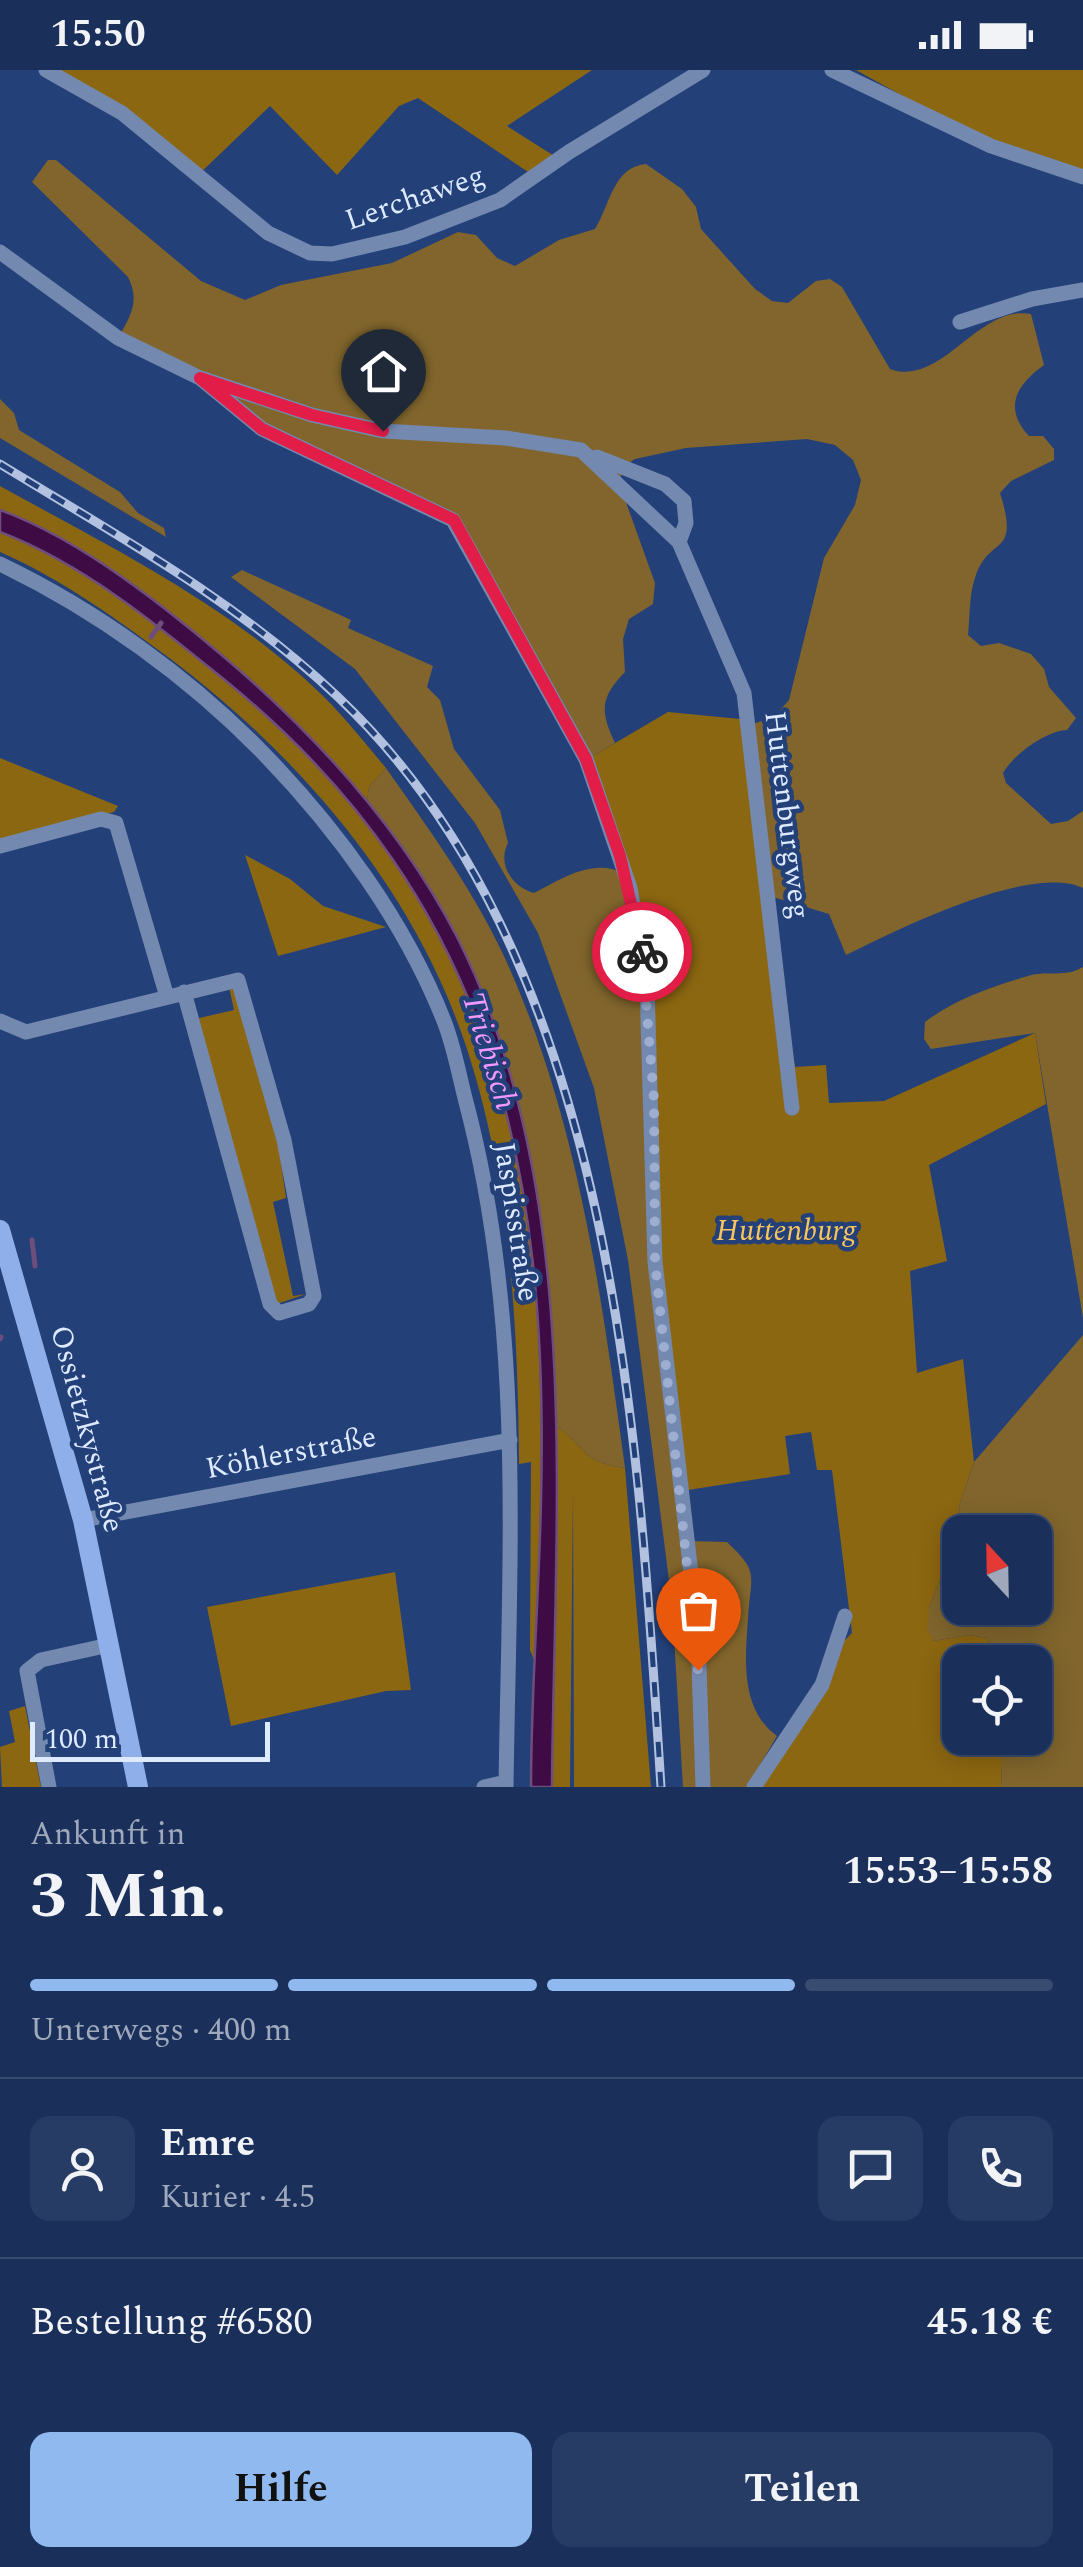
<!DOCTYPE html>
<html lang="de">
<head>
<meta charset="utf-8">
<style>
	:root { --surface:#1a305b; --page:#273c64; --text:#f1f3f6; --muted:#9fa9bb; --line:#384b71; --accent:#90b9f0 }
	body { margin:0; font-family:Spectral,serif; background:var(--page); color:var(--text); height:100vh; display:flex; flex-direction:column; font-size:38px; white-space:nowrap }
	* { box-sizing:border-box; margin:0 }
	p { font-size:32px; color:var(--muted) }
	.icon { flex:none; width:55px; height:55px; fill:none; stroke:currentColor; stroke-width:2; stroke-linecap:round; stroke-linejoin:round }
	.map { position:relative; height:1717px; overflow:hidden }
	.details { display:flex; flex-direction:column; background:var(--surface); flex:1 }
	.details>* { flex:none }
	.needle { width:65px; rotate:338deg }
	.controls { position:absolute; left:942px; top:1445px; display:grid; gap:20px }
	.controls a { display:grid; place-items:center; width:110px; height:110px; border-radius:20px; background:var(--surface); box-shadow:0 5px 25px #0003,0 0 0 2px var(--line); font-size:50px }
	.scale { position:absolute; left:30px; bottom:25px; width:240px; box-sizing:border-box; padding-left:10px; border:5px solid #deeaff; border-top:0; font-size:28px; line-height:35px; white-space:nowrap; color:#deeaff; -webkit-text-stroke:8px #234079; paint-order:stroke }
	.pin { position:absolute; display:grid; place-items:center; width:85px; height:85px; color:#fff; margin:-102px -42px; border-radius:50% 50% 50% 0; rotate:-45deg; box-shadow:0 0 10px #0007 }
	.pin .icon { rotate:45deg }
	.courier { position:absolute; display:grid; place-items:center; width:100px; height:100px; margin:-50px; border:8px solid #e11d48; border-radius:50%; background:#fff; color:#222; box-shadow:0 2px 12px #0007 }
	.headline em { font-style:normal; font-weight:700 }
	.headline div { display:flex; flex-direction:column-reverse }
	.headline { display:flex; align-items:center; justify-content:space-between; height:170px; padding:0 30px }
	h1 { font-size:65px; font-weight:700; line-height:75px }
	.bar { display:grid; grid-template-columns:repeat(4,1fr); gap:15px 10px; align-content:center; height:120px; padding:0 30px }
	.bar i { height:12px; border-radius:8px; background:var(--line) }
	.bar .on { background:var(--accent) }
	.bar p { grid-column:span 4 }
	.line { display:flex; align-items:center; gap:25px; padding:0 30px; border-top:2px solid var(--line) }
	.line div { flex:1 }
	.round { display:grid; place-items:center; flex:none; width:105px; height:105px; border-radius:20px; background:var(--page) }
	.button { display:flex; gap:20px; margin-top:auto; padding:20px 30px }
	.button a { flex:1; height:115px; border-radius:20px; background:var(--accent); color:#111; font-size:40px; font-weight:700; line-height:115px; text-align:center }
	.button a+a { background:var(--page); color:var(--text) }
	.status { display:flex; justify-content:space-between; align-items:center; height:70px; padding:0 50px; background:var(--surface); direction:ltr }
	.status svg { height:28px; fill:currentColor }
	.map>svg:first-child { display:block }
</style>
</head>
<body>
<div class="status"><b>15:50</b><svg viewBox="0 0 49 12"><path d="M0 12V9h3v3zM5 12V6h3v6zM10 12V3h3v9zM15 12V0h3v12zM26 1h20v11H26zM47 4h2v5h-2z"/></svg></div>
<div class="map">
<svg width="1083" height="1717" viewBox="0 0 1083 1717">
	<rect width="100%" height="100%" fill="#234079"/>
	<path fill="#8c6711" d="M46,0H592L507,56L559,89L534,106L418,28L399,36L337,105L270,36L196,107L122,43Z
		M856,0H1083V101L964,60Z
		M0,416C114,479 239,540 331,634C350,654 368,677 386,698L369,717L367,731C298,646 215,577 126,514C86,486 47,457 0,440Z
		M0,462C82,493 154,552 221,607C312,682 389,767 445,871C557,1078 544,1364 535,1592L530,1580L531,1392L519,1394C518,1240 508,1069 447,926C390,792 287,677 172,590C118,550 62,509 0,482Z
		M668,642L740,649L795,997L826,995L829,1033L884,1031L1035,963L1046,1034L929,1095L947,1191L910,1201L917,1303L963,1289L974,1392L960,1433L955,1472L929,1538L933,1571L969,1565L987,1568L1000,1592H960V1668H1003L1001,1717H762L840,1575L852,1563L832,1400H817L811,1362L785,1366L790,1404L682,1421L655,1192L647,915L588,689Z
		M0,688L118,736L114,742L0,772Z
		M245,785L290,809L323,836L386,857L278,886Z
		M229,917L237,921L279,1079L286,1128L273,1132L293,1226L306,1224L277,1234L195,949L234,940Z
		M554,1355C588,1375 577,1391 625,1398L651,1717H574L573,1421L570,1717H552Z
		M395,1502L411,1620L386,1621L231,1656L207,1537Z
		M25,1636L41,1717H2L0,1677L15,1672L9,1641Z"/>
	<path fill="#81652c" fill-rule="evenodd" d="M48,90H56L201,211L245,230L281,215L392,193L458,162L476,165L497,188L515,196L559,170L595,159C610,135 613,97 646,94L682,119L696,137L701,159L755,219L772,231L788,233L816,211L830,209L842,217L890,299C942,318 978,234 1031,244L1044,295C1016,315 1003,338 1029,366H1043L1054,379V390L1011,411L1000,423C1021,489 988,464 975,508C969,525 970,547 968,565L981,576L999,573L1031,584L1044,599L1049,617L1076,648L1067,660C1046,661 1014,684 1003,703L1006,713L1051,754L1068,751L1083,741V818C1029,793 897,860 846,885L829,844L773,827L752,654L773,648L789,630L824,488L855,435L861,410L853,390L835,375L807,369L686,378L635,389L624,396L619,413L655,513L653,534L629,549L623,569L625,602C600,628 600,641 615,673L588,689L453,450L262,359L200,308L118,268C131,245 140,231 128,207L32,112Z
		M0,329L14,343L19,360L120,422L138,443L164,458L166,467L0,368Z
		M242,500L351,550L348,558L433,596L427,617L440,630L454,679L500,740L508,773C497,794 512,817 534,823C563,808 594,787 625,804L644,891L655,1192L688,1471L727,1472C734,1479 743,1487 748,1496C754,1508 750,1522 749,1535C746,1580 737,1637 777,1666L747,1717H683L672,1534L628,1190L594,1018L538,863L475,753L355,599L231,507Z
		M386,698C428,758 472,818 503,884C578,1046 601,1222 625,1398C577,1391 588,1375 554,1355C555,1196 533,1016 459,872C434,823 397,777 367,731L369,717Z
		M1083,897V1248L1035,963L931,979L924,969L925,952C953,930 993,916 1028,906C1047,900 1065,908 1083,897Z
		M1083,1265V1717H1001L1003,1668H1035V1592H1000L987,1568L969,1565L933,1571L927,1559L929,1538L955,1472L960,1433L974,1392ZM960,1462H1035V1538H960Z"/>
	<path fill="#3e0b45" stroke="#6e4e7d" stroke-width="2.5" d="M0,440C83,470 172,542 238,599C325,675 404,764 457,867C586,1121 554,1442 552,1717H531C531,1621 539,1526 541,1430C549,1102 495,834 232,616C161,558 86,495 0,462Z"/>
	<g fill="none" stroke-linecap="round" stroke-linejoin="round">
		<path stroke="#6e4e7d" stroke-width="5" d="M151,567L161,553
			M32,1170L35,1196
			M0,1269L1,1267"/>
		<path stroke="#7489af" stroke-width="15" d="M46,0L122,43L268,163L310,183L332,184L405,167L500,130L569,82L703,0
			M832,0L991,76L1083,107
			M0,182L118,268L200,308L262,359L453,450L586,689L630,818L647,915L655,1192L698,1564L703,1717
			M960,252L1032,229L1083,220
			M204,309L312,345L383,361L506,368L581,380L679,472L744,623L792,1038
			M597,387L665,414L684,431L686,453L679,472
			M0,494C96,540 189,607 263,683C337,759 405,852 444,951C454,976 459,1005 466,1032C525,1255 509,1488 506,1717
			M0,776L101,749L116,753L167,927
			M0,951L26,962L238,910L284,1070L314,1226L309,1234L279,1243L270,1234L184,922
			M83,1450L510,1370
			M49,1717L27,1601L41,1590L109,1575
			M484,1717L506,1712
			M754,1717L822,1615L845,1546"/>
		<path stroke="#8fafeb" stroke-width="20" d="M0,1160L83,1450L138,1717"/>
		<defs>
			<path id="rail" d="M0,394C118,466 237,531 338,627C615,889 638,1360 661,1717"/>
		</defs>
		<use href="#rail" stroke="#b1c1df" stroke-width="9"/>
		<use href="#rail" stroke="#234079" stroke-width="5" stroke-dasharray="15" stroke-linecap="butt"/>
	</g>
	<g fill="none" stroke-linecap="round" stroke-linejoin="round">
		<path stroke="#9daed0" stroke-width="10" stroke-dasharray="0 18" d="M642,882L654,1030L655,1192L698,1600"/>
		<path stroke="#e11d48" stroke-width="12" d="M383,361L312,345L200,308L262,359L454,450L586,689L620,786L642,882"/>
	</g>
	<g text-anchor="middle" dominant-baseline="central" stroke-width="9" stroke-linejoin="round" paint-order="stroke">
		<g font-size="30" fill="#deeaff" stroke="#234079">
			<text transform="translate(415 128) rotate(-19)">Lerchaweg</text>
			<text transform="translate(787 745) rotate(83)">Huttenburgweg</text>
			<text transform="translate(516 1152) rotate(81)">Jaspisstraße</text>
			<text transform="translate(87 1359) rotate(75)">Ossietzkystraße</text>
			<text transform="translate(291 1383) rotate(-11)">Köhlerstraße</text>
		</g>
		<g font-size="30" font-style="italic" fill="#fac55e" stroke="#234079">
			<text x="786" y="1161">Huttenburg</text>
		</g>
		<g font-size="32" font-style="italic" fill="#f198fe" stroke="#234079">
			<text transform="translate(489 981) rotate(73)">Triebisch</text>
		</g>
	</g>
</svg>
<div class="controls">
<a><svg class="needle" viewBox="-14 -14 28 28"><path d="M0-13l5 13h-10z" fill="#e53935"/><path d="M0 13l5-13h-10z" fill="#9fa9bb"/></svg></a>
<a><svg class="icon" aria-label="locate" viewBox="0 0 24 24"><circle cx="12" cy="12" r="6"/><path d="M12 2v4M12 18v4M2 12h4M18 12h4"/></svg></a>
</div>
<div class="scale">100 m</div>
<div class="pin" style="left:698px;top:1600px;background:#ea580c"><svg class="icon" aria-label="bag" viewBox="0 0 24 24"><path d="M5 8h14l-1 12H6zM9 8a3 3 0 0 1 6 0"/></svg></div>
<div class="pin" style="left:383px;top:361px;background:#1f2937"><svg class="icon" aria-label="home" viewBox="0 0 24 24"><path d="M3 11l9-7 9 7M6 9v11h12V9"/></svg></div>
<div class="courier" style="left:642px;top:882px"><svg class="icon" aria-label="bike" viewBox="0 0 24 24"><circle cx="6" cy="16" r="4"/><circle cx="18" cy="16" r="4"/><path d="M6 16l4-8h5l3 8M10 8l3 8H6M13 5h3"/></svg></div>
</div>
<section class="details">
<div class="headline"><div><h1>3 Min.</h1><p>Ankunft in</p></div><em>15:53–15:58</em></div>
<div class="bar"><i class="on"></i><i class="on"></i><i class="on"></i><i></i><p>Unterwegs · 400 m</p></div>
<div class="line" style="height:180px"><a class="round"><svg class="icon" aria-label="person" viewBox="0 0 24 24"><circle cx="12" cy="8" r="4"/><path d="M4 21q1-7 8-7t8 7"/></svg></a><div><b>Emre</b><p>Kurier · 4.5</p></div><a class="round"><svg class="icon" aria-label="chat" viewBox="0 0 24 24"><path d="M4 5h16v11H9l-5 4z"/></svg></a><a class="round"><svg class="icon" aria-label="phone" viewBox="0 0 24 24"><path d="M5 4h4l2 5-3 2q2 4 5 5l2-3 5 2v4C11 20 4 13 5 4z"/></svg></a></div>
<div class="line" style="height:130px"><div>Bestellung #6580</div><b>45.18 €</b></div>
<div class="button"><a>Hilfe</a><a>Teilen</a></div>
</section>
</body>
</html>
